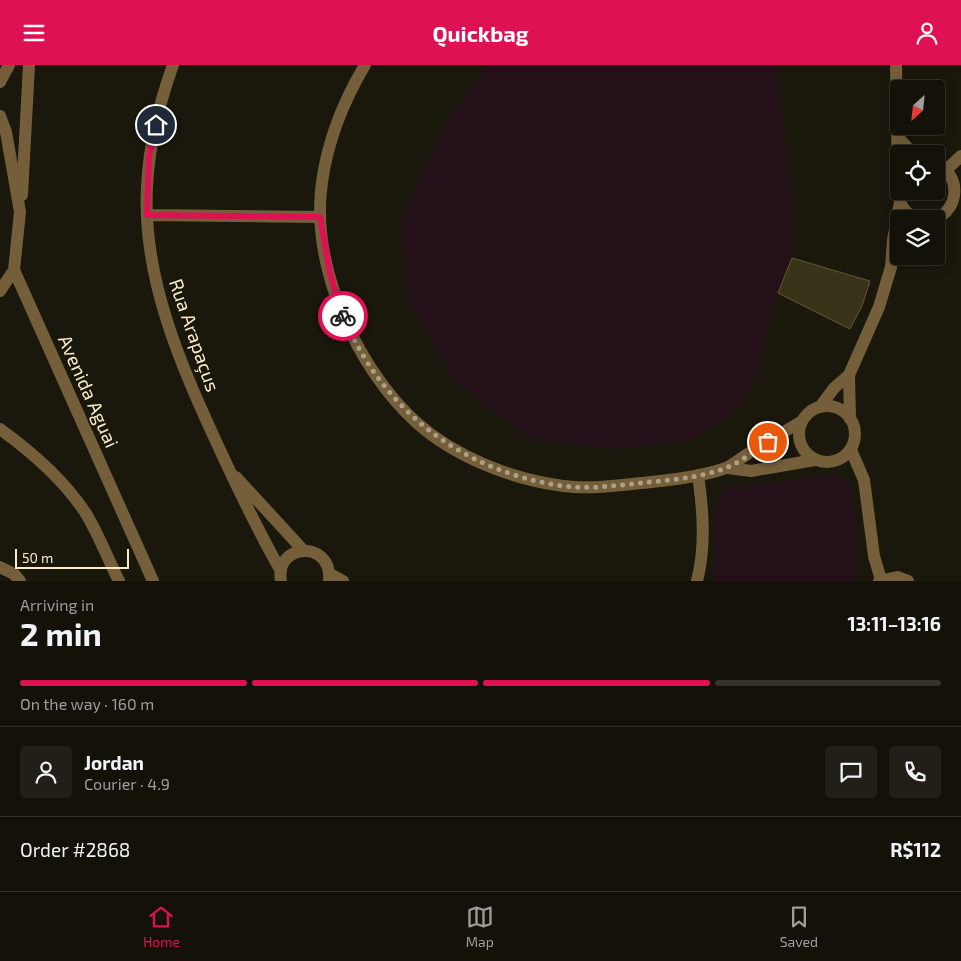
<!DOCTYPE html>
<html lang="en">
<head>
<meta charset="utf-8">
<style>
	:root { --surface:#141109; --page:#211f17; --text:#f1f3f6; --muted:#9d9d9c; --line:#33312a; --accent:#de1252 }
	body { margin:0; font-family:"Exo 2",sans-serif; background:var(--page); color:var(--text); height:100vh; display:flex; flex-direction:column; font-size:19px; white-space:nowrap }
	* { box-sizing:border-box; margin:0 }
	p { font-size:16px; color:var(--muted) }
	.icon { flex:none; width:28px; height:28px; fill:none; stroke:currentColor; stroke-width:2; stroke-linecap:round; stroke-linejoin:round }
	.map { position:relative; height:516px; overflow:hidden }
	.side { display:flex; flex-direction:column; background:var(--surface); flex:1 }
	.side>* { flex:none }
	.needle { width:32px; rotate:207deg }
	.buttons { position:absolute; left:890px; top:15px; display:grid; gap:10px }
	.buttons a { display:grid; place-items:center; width:55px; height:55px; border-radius:5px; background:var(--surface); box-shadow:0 2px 12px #0003,0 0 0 1px var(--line); font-size:25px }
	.scale { position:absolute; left:15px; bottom:12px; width:114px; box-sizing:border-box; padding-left:5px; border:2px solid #fbecc9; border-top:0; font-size:14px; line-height:18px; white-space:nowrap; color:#fbecc9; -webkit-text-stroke:4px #1a170c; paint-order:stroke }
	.pin { position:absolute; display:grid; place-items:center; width:42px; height:42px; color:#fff; margin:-21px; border:2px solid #fff; border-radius:50%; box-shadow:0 1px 5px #0007 }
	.courier { position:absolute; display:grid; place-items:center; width:50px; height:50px; margin:-25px; border:4px solid #de1252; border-radius:50%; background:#fff; color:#222; box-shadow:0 1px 6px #0007 }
	.headline em { font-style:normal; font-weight:700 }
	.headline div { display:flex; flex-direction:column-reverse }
	.headline { display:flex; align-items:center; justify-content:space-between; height:85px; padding:0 20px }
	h1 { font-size:32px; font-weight:700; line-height:38px }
	.bar { display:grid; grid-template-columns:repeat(4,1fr); gap:8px 5px; align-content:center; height:60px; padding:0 20px }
	.bar i { height:6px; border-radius:4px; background:var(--line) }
	.bar .active { background:var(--accent) }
	.bar p { grid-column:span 4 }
	.line { display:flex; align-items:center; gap:12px; padding:0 20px; border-top:1px solid var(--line) }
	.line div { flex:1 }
	.round { display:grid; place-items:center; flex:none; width:52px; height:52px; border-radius:5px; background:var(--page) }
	header { display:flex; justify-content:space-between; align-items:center; height:65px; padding:0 20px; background:var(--accent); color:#fff; font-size:22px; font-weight:700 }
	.dock { display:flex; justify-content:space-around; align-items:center; height:70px; border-top:1px solid var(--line); background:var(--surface); font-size:14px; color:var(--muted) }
	.dock a { display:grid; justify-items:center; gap:2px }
	.dock .active { color:var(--accent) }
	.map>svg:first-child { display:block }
</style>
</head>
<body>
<header><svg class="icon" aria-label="menu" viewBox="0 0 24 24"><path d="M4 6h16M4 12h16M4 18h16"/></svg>Quickbag<svg class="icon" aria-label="person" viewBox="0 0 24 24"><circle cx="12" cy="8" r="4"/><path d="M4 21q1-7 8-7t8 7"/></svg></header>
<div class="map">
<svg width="961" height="516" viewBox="0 0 961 516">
	<rect width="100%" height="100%" fill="#1a170c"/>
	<path fill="#231018" d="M489,0H776L791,127L792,193L773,239L760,301L739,344L694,374L620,384L533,375L455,316L409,234L401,156L449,52Z
		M833,410L846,416L852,425L857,483L854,516H715V437L726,424Z"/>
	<path fill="#39331a" stroke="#63582e" d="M792,193L870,216L862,241L850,264L778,228Z"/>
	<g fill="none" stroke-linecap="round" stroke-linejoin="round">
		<path stroke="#755f3b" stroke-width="12" d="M173,0C159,39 149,80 147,122C142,214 182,303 220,385C239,426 258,466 281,506
			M365,0C343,37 328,74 322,117C310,200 356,303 417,358C454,391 509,413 557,420C585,425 614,421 642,418C670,415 700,412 726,403C733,400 740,394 746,390C765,378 784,367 802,356
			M896,0L898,119
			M0,17L9,0
			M0,51L6,67L20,147L14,205L153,516
			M897,71L913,89
			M936,99C961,109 960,143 936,154
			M946,105L961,91
			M899,118C896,134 902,147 917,154
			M22,130L29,0
			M147,150L320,152
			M0,226L14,205
			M849,310L850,354
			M799 369a28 28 0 1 1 56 0a28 28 0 1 1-56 0Z
			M820,342L834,323L849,310L879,242L891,202L893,175L900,137
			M0,364C32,387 63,414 85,447C98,468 108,494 119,516
			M851,385L864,415L874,491L881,515
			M728,403L751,406L815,395
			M236,412L304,486
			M0,502L14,509L20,516
			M330,509L343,516
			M281,516C274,478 333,474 329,516
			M697,516C706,481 703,445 698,410
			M879,516L897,512L908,516"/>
	</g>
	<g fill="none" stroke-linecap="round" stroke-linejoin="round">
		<path stroke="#aca187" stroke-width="5" stroke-dasharray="0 9" d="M343,251C382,343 458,404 557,420C584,425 613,421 640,418C668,415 700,413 726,403C741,397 755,385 768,377"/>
		<path stroke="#de1252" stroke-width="6" d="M156,60L149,91L147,150L320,152L330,209L343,251"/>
	</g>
	<g text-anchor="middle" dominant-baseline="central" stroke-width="4" stroke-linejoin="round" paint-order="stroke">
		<g font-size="19" fill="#fbecc9" stroke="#1a170c">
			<text transform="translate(195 270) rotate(71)">Rua Arapaçus</text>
			<text transform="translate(89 326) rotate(66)">Avenida Aguai</text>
		</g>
	</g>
</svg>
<div class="buttons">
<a><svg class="needle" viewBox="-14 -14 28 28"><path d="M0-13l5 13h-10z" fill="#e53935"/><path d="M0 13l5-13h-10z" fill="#9d9d9c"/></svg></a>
<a><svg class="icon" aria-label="locate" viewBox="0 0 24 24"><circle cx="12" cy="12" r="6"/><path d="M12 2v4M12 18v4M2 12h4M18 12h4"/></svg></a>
<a><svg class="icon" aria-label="layers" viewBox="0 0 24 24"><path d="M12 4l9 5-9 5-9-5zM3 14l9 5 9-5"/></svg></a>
</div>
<div class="scale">50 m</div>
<div class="pin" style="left:768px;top:377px;background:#ea580c"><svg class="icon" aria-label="bag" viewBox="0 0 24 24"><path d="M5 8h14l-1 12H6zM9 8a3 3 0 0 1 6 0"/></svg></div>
<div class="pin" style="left:156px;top:60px;background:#1f2937"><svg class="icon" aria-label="home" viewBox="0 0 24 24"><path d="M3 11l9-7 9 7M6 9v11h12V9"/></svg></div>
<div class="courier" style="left:343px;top:251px"><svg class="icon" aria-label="bike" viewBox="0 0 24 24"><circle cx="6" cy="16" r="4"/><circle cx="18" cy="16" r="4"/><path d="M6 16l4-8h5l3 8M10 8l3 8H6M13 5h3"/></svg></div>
</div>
<section class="side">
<div class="headline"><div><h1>2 min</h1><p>Arriving in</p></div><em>13:11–13:16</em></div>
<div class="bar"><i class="active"></i><i class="active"></i><i class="active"></i><i></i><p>On the way · 160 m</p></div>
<div class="line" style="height:90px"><a class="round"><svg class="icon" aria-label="person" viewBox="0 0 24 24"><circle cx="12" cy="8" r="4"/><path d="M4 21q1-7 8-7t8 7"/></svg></a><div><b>Jordan</b><p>Courier · 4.9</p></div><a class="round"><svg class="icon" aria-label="chat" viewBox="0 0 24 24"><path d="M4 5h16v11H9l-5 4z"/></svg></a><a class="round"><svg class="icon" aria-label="phone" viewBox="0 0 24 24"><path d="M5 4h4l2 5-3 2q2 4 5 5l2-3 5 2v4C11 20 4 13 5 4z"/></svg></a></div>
<div class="line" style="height:65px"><div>Order #2868</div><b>R$112</b></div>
</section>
<nav class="dock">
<a class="active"><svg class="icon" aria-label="home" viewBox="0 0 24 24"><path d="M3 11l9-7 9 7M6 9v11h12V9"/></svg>Home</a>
<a><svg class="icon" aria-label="map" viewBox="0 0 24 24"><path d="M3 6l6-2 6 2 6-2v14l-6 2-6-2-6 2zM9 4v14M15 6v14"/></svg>Map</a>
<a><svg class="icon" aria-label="saved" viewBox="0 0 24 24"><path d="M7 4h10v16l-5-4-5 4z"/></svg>Saved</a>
</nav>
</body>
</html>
